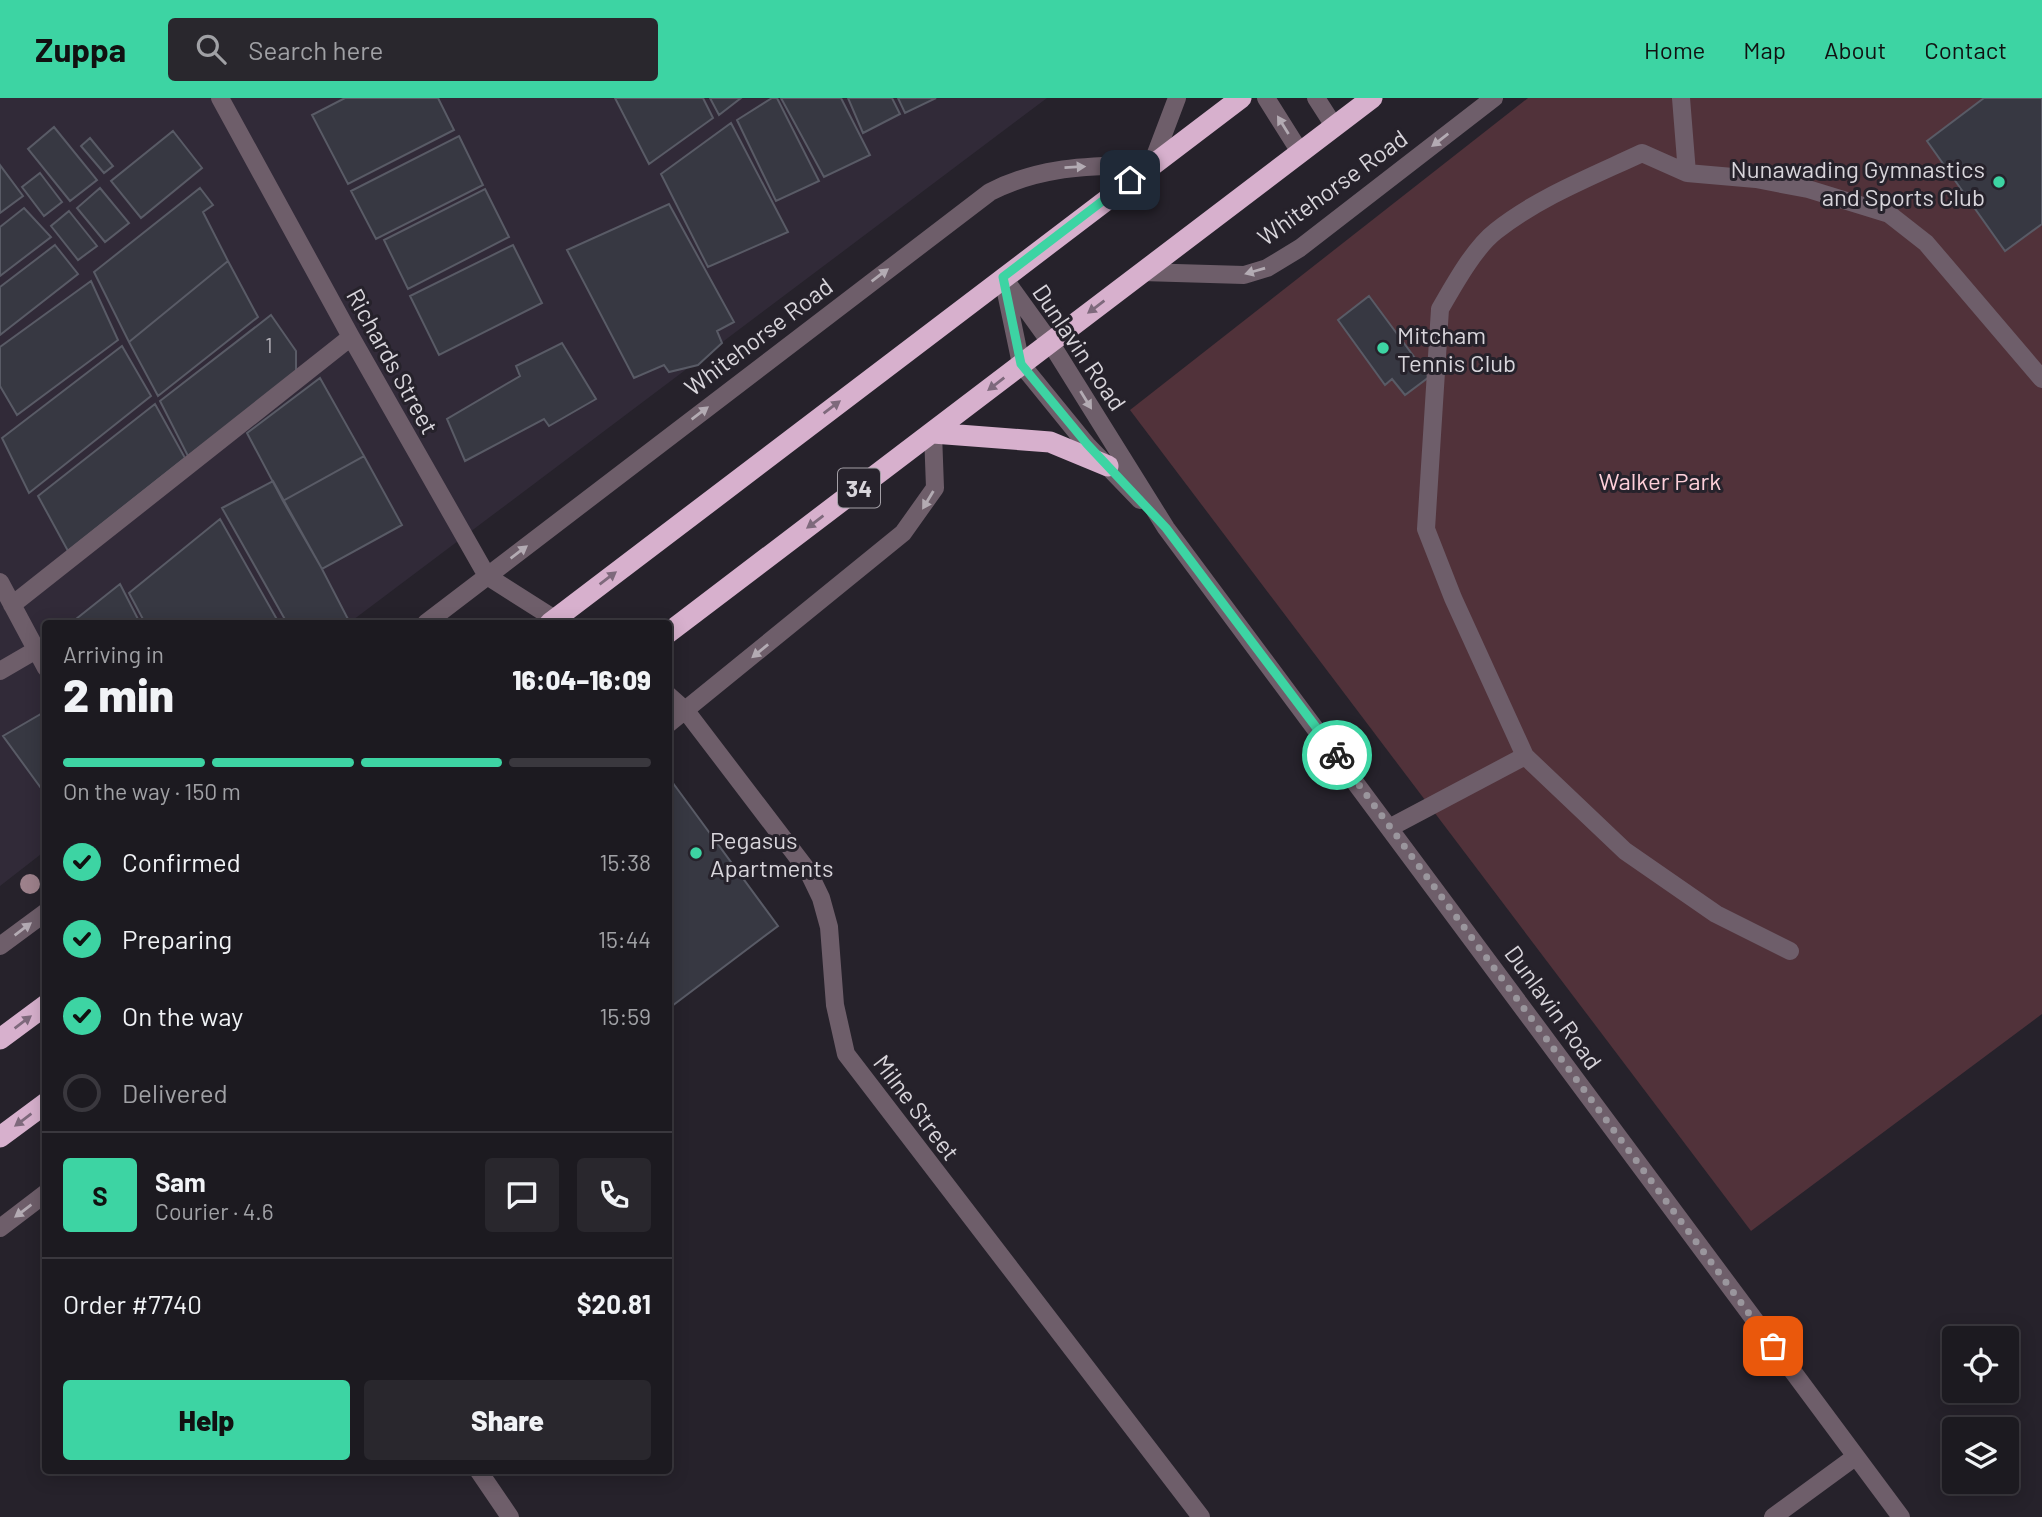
<!DOCTYPE html>
<html lang="en">
<head>
<meta charset="utf-8">
<style>
	:root { --surface:#1c1a20; --page:#29272d; --text:#f1f3f6; --muted:#a0a1a5; --line:#3a383e; --accent:#3dd4a3 }
	body { margin:0; font-family:Barlow,sans-serif; background:var(--page); color:var(--text); height:100vh; display:flex; flex-direction:column; font-size:26px; white-space:nowrap }
	* { box-sizing:border-box; margin:0 }
	p { font-size:23px; color:var(--muted) }
	.icon { flex:none; width:38px; height:38px; fill:none; stroke:currentColor; stroke-width:2; stroke-linecap:round; stroke-linejoin:round }
	.map { position:relative; flex:1; overflow:hidden }
	.drawer { position:absolute; left:42px; top:522px; width:630px; height:854px; display:flex; flex-direction:column; background:var(--surface); border-radius:7px; box-shadow:0 4px 18px #0003,0 0 0 2px var(--line) }
	.drawer>* { flex:none }
	.controls { position:absolute; left:1942px; top:1228px; display:grid; gap:14px }
	.controls a { display:grid; place-items:center; width:77px; height:77px; border-radius:7px; background:var(--surface); box-shadow:0 4px 18px #0003,0 0 0 2px var(--line); font-size:35px }
	.pin { position:absolute; display:grid; place-items:center; width:60px; height:60px; color:#fff; margin:-30px; border-radius:14px; box-shadow:0 4px 10px #0006 }
	.courier { position:absolute; display:grid; place-items:center; width:70px; height:70px; margin:-35px; border:5px solid #3dd4a3; border-radius:50%; background:#fff; color:#222; box-shadow:0 2px 9px #0007 }
	.summary em { font-style:normal; font-weight:800 }
	.summary div { display:flex; flex-direction:column-reverse }
	.summary { display:flex; align-items:center; justify-content:space-between; height:119px; padding:0 21px }
	h1 { font-size:46px; font-weight:800; line-height:52px }
	.bar { display:grid; grid-template-columns:repeat(4,1fr); gap:10px 7px; align-content:center; height:84px; padding:0 21px }
	.bar i { height:9px; border-radius:5px; background:var(--line) }
	.bar .active { background:var(--accent) }
	.bar p { grid-column:span 4 }
	.line { display:flex; align-items:center; gap:18px; padding:0 21px; border-top:2px solid var(--line) }
	.line div { flex:1 }
	.round { display:grid; place-items:center; flex:none; width:74px; height:74px; border-radius:7px; background:var(--page) }
	ol { padding:0 21px; list-style:none }
	li { display:flex; align-items:center; gap:21px; height:77px }
	li p { margin-inline-start:auto }
	li .icon { padding:7px; border-radius:50%; background:var(--accent); color:#111; stroke-width:4 }
	li:last-child { color:var(--muted) }
	li i { width:38px; height:38px; border:4px solid var(--line); border-radius:50% }
	.button { display:flex; gap:14px; margin-top:auto; padding:14px 21px }
	.button a { flex:1; height:80px; border-radius:7px; background:var(--accent); color:#111; font-size:28px; font-weight:800; line-height:80px; text-align:center }
	.button a+a { background:var(--page); color:var(--text) }
	header { display:flex; align-items:center; gap:42px; box-sizing:border-box; height:98px; padding:0 35px; background:var(--accent); color:#111 }
	header strong { font-size:33px }
	nav { display:flex; gap:38px; margin-inline-start:auto; font-size:24px }
	.search { width:490px; height:63px; background:var(--page); display:flex; align-items:center; gap:18px; box-sizing:border-box; padding:0 24px; border-radius:7px; color:var(--muted); font-size:26px }
	.map>svg:first-child { display:block }
</style>
</head>
<body>
<header>
<strong>Zuppa</strong>
<div class="search"><svg class="icon" aria-label="search" viewBox="0 0 24 24"><circle cx="10" cy="10" r="6"/><path d="M15 15l6 6"/></svg>Search here</div>
<nav><a>Home</a><a>Map</a><a>About</a><a>Contact</a></nav>
</header>
<div class="map">
<svg width="2042" height="1419" viewBox="0 0 2042 1419">
	<rect width="100%" height="100%" fill="#26222b"/>
	<path fill="#312a38" d="M0,0H1047L349,525H46L45,753L0,788Z"/>
	<path fill="#51323a" d="M1528,0H2042V916L1751,1133L1130,312Z"/>
	<path fill="#373842" stroke="#595b66" stroke-width="2" d="M345,0H438L454,32L348,86L312,17Z
		M615,0H703L713,20L649,66Z
		M710,0H741L719,17Z
		M772,0H777L819,83L776,103L737,22Z
		M781,0H841L870,57L824,79Z
		M848,0H892L900,16L863,35Z
		M898,0H936L905,15Z
		M1984,0H2042V126L2005,153L1927,43Z
		M731,25L788,134L708,169L661,76Z
		M54,29L97,82L70,103L28,51Z
		M173,33L202,70L141,120L111,83Z
		M459,38L483,87L376,141L351,93Z
		M90,40L113,68L104,75L81,48Z
		M0,67L23,98L0,115Z
		M40,75L62,104L44,118L22,89Z
		M100,90L129,125L105,144L77,110Z
		M200,90L213,107L203,114L228,163L129,244L94,174Z
		M485,91L509,139L408,191L384,142Z
		M669,106L734,224L717,233L722,245L698,267L669,274L664,267L634,280L567,152Z
		M24,110L51,139L0,178V129Z
		M69,113L97,148L78,162L51,128Z
		M55,147L78,176L0,237V189Z
		M513,147L542,205L439,257L410,198Z
		M228,163L258,219L158,298L129,244Z
		M91,183L118,242L17,317L0,288V249Z
		M1369,198L1429,279L1405,297L1392,281L1385,287L1338,222Z
		M271,217L296,253V277L188,358L160,303Z
		M562,245L596,301L549,328L544,321L465,363L447,321L520,278L516,268Z
		M122,248L151,298L29,395L2,340Z
		M320,280L364,358L283,403L247,335Z
		M155,306L185,360L68,453L38,398Z
		M364,358L402,427L322,471L283,403Z
		M273,383L322,471L350,525H287L222,410Z
		M220,421L279,525H145L129,495Z
		M120,486L140,525H71Z
		M46,613V697L3,638Z
		M670,681L778,828L668,911V682Z"/>
	<g fill="none" stroke-linecap="round" stroke-linejoin="round">
		<path stroke="#6e5e6a" stroke-width="18" d="M220,0L351,239L487,478L561,525
			M1266,0L1300,54
			M1316,0L1334,28
			M1687,75L1756,81L1808,91L1889,116L1926,145L2042,281
			M1142,174L1244,177L1267,170L1300,150L1494,0
			M1003,179L1050,244L1166,430L1901,1419
			M1004,185L1021,266L1087,347L1140,402
			M0,484L46,570
			M12,507L351,239
			M426,525L990,94C1045,66 1093,69 1152,66L1177,0
			M0,573L36,552
			M668,597L686,613L808,773L821,800L829,829L835,907L846,956L1201,1419
			M668,626L903,435L935,390L933,335
			M1525,658L1625,753L1716,816L1790,853
			M1391,729L1525,658L1453,500L1426,431L1440,211C1454,187 1474,150 1496,133C1539,99 1593,78 1642,55L1687,75L1681,0
			M0,848L46,814
			M0,1130L46,1095
			M478,1372L510,1419
			M1773,1419L1855,1359"/>
		<path stroke="#d7b0cd" stroke-width="21" d="M933,335L1050,344L1108,368
			M550,525L1241,0
			M668,535L1372,0
			M0,941L46,907
			M0,1039L46,1005"/>
	</g>
	<circle fill="#9d818b" cx="30" cy="786" r="10"/>
	<defs><path id="oneway-solid" d="M-6-.8H1V-3.2L6.5 0L1 3.2V.8H-6Z" transform="scale(1.75)"/></defs>
	<g fill="#b3abb3">
		<use href="#oneway-solid" transform="translate(1283 27) rotate(-122)"/>
		<use href="#oneway-solid" transform="translate(1440 42) rotate(142)"/>
		<use href="#oneway-solid" transform="translate(1075 69) rotate(-3)"/>
		<use href="#oneway-solid" transform="translate(1255 173) rotate(164)"/>
		<use href="#oneway-solid" transform="translate(880 177) rotate(-37)"/>
		<use href="#oneway-solid" transform="translate(1086 302) rotate(58)"/>
		<use href="#oneway-solid" transform="translate(700 315) rotate(-37)"/>
		<use href="#oneway-solid" transform="translate(928 402) rotate(121)"/>
		<use href="#oneway-solid" transform="translate(519 454) rotate(-37)"/>
		<use href="#oneway-solid" transform="translate(760 553) rotate(141)"/>
		<use href="#oneway-solid" transform="translate(23 831) rotate(-37)"/>
		<use href="#oneway-solid" transform="translate(23 1113) rotate(143)"/>
	</g>
	<g fill="#7e697c">
		<use href="#oneway-solid" transform="translate(1096 209) rotate(143)"/>
		<use href="#oneway-solid" transform="translate(996 286) rotate(142)"/>
		<use href="#oneway-solid" transform="translate(832 309) rotate(-37)"/>
		<use href="#oneway-solid" transform="translate(815 424) rotate(143)"/>
		<use href="#oneway-solid" transform="translate(608 480) rotate(-37)"/>
		<use href="#oneway-solid" transform="translate(23 924) rotate(-37)"/>
		<use href="#oneway-solid" transform="translate(23 1022) rotate(143)"/>
	</g>
	<g fill="none" stroke-linecap="round" stroke-linejoin="round">
		<path stroke="#9a969d" stroke-width="7" stroke-dasharray="0 12.6" d="M1337,657L1773,1248"/>
		<path stroke="#3dd4a3" stroke-width="9" d="M1130,82L1003,179L1021,266L1087,346L1166,430L1337,657"/>
	</g>
	<g fill="#3dd4a3" stroke="#26222b" stroke-width="2.5">
		<circle cx="1999" cy="84" r="7"/>
		<circle cx="1383" cy="250" r="7"/>
		<circle cx="696" cy="755" r="7"/>
	</g>
	<g text-anchor="middle" dominant-baseline="central" stroke-width="6" stroke-linejoin="round" paint-order="stroke">
		<g font-size="21" fill="#b0aeb5">
			<text x="269" y="246">1</text>
		</g>
		<rect fill="#26222b" stroke="#a39fa6" stroke-width="2" x="838" y="370.5" width="42" height="39" rx="5"/>
		<g font-size="23" font-weight="bold" fill="#d8d5db">
			<text x="859" y="390">34</text>
		</g>
		<g font-size="24" fill="#d8d5db" stroke="#26222b" text-anchor="start">
			<text x="1985" y="70" text-anchor="end">Nunawading Gymnastics<tspan x="1985" dy="28">and Sports Club</tspan></text>
			<text x="1397" y="236">Mitcham<tspan x="1397" dy="28">Tennis Club</tspan></text>
			<text x="710" y="741">Pegasus<tspan x="710" dy="28">Apartments</tspan></text>
		</g>
		<g font-size="24" fill="#d8d5db" stroke="#26222b">
			<text transform="translate(1332 89) rotate(-36)">Whitehorse Road</text>
			<text transform="translate(758 238) rotate(-37)">Whitehorse Road</text>
			<text transform="translate(1080 249) rotate(56)">Dunlavin Road</text>
			<text transform="translate(393 263) rotate(61)">Richards Street</text>
			<text transform="translate(1554 909) rotate(54)">Dunlavin Road</text>
			<text transform="translate(917 1009) rotate(53)">Milne Street</text>
		</g>
		<g font-size="24" fill="#fecfd9" stroke="#26222b">
			<text x="1660" y="382">Walker Park</text>
		</g>
	</g>
</svg>
<div class="controls">
<a><svg class="icon" aria-label="locate" viewBox="0 0 24 24"><circle cx="12" cy="12" r="6"/><path d="M12 2v4M12 18v4M2 12h4M18 12h4"/></svg></a>
<a><svg class="icon" aria-label="layers" viewBox="0 0 24 24"><path d="M12 4l9 5-9 5-9-5zM3 14l9 5 9-5"/></svg></a>
</div>
<div class="pin" style="left:1773px;top:1248px;background:#ea580c"><svg class="icon" aria-label="bag" viewBox="0 0 24 24"><path d="M5 8h14l-1 12H6zM9 8a3 3 0 0 1 6 0"/></svg></div>
<div class="pin" style="left:1130px;top:82px;background:#1f2937"><svg class="icon" aria-label="home" viewBox="0 0 24 24"><path d="M3 11l9-7 9 7M6 9v11h12V9"/></svg></div>
<div class="courier" style="left:1337px;top:657px"><svg class="icon" aria-label="bike" viewBox="0 0 24 24"><circle cx="6" cy="16" r="4"/><circle cx="18" cy="16" r="4"/><path d="M6 16l4-8h5l3 8M10 8l3 8H6M13 5h3"/></svg></div>
<section class="drawer">
<div class="summary"><div><h1>2 min</h1><p>Arriving in</p></div><em>16:04–16:09</em></div>
<div class="bar"><i class="active"></i><i class="active"></i><i class="active"></i><i></i><p>On the way · 150 m</p></div>
<ol>
<li><svg class="icon" aria-label="check" viewBox="0 0 24 24"><path d="M5 12l5 5 9-10"/></svg>Confirmed<p>15:38</p></li>
<li><svg class="icon" aria-label="check" viewBox="0 0 24 24"><path d="M5 12l5 5 9-10"/></svg>Preparing<p>15:44</p></li>
<li><svg class="icon" aria-label="check" viewBox="0 0 24 24"><path d="M5 12l5 5 9-10"/></svg>On the way<p>15:59</p></li>
<li><i></i>Delivered</li>
</ol>
<div class="line" style="height:126px"><b class="round" style="background:var(--accent);color:#111">S</b><div><b>Sam</b><p>Courier · 4.6</p></div><a class="round"><svg class="icon" aria-label="chat" viewBox="0 0 24 24"><path d="M4 5h16v11H9l-5 4z"/></svg></a><a class="round"><svg class="icon" aria-label="phone" viewBox="0 0 24 24"><path d="M5 4h4l2 5-3 2q2 4 5 5l2-3 5 2v4C11 20 4 13 5 4z"/></svg></a></div>
<div class="line" style="height:91px"><div>Order #7740</div><b>$20.81</b></div>
<div class="button"><a>Help</a><a>Share</a></div>
</section>
</div>
</body>
</html>
